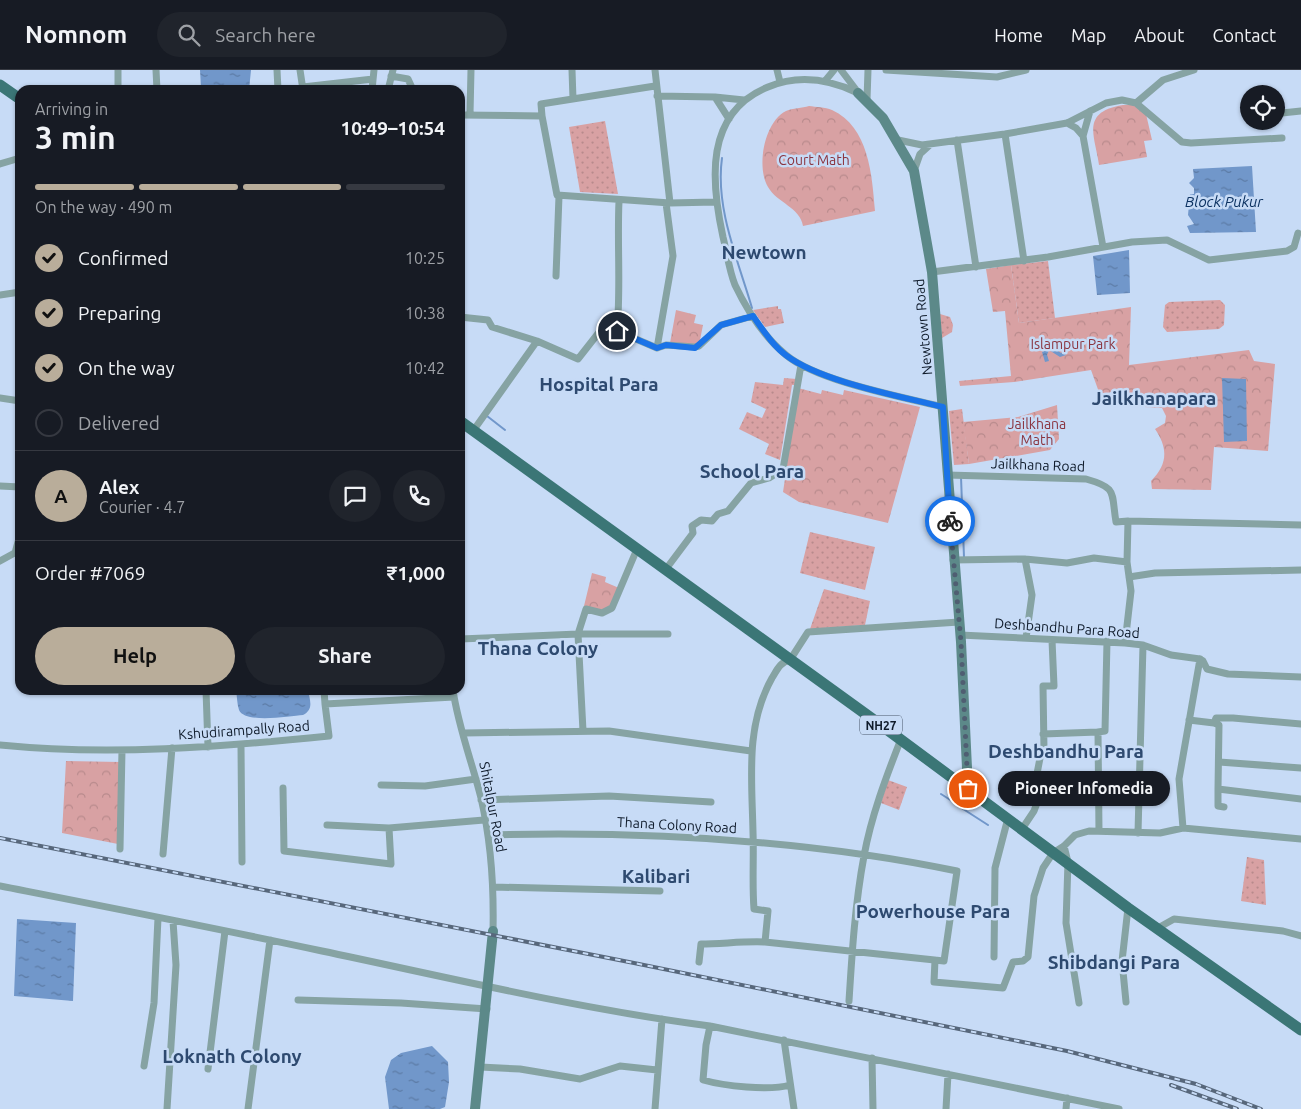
<!DOCTYPE html>
<html lang="en">
<head>
<meta charset="utf-8">
<style>
	:root { --surface:#171b24; --page:#20242c; --text:#f1f3f6; --muted:#9ea1a6; --line:#363941; --accent:#b9ad9a }
	body { margin:0; font-family:Ubuntu,sans-serif; background:var(--page); color:var(--text); height:100vh; display:flex; flex-direction:column; font-size:19px; white-space:nowrap }
	* { box-sizing:border-box; margin:0 }
	p { font-size:16px; color:var(--muted) }
	.icon { flex:none; width:28px; height:28px; fill:none; stroke:currentColor; stroke-width:2; stroke-linecap:round; stroke-linejoin:round }
	.map { position:relative; flex:1; overflow:hidden }
	.drawer { position:absolute; left:15px; top:15px; width:450px; height:610px; display:flex; flex-direction:column; background:var(--surface); border-radius:15px; box-shadow:0 1px 4px #0004 }
	.drawer>* { flex:none }
	.controls { position:absolute; left:1240px; top:15px; display:grid; gap:10px }
	.controls a { display:grid; place-items:center; width:45px; height:45px; border-radius:50%; background:var(--surface); box-shadow:0 1px 4px #0004; font-size:25px }
	.pin { position:absolute; display:grid; place-items:center; width:42px; height:42px; color:#fff; margin:-21px; border:2px solid #fff; border-radius:50%; box-shadow:0 1px 5px #0007 }
	.courier { position:absolute; display:grid; place-items:center; width:50px; height:50px; margin:-25px; border:4px solid #1a73e8; border-radius:50%; background:#fff; color:#222; box-shadow:0 1px 6px #0007 }
	.bubble { position:absolute; height:35px; border-radius:18px; background:var(--surface); box-shadow:0 1px 4px #0004; font-size:16px; font-weight:600; line-height:35px; text-align:center }
	.summary em { font-style:normal; font-weight:600 }
	.summary div { display:flex; flex-direction:column-reverse }
	.summary { display:flex; align-items:center; justify-content:space-between; height:85px; padding:0 20px }
	h1 { font-size:32px; font-weight:600; line-height:38px }
	.bar { display:grid; grid-template-columns:repeat(4,1fr); gap:8px 5px; align-content:center; height:60px; padding:0 20px }
	.bar i { height:6px; border-radius:4px; background:var(--line) }
	.bar .on { background:var(--accent) }
	.bar p { grid-column:span 4 }
	.line { display:flex; align-items:center; gap:12px; padding:0 20px; border-top:1px solid var(--line) }
	.line div { flex:1 }
	.round { display:grid; place-items:center; flex:none; width:52px; height:52px; border-radius:26px; background:var(--page) }
	ol { padding:0 20px; list-style:none }
	li { display:flex; align-items:center; gap:15px; height:55px }
	li p { margin-inline-start:auto }
	li .icon { padding:5px; border-radius:50%; background:var(--accent); color:#111; stroke-width:4 }
	li:last-child { color:var(--muted) }
	li i { width:28px; height:28px; border:2px solid var(--line); border-radius:50% }
	.cta { display:flex; gap:10px; margin-top:auto; padding:10px 20px }
	.cta a { flex:1; height:58px; border-radius:30px; background:var(--accent); color:#111; font-size:20px; font-weight:600; line-height:58px; text-align:center }
	.cta a+a { background:var(--page); color:var(--text) }
	header { display:flex; align-items:center; gap:30px; box-sizing:border-box; height:70px; padding:0 25px; background:var(--surface); border-bottom:1px solid var(--line) }
	header strong { font-size:24px }
	nav { display:flex; gap:28px; margin-inline-start:auto; font-size:18px }
	.search { width:350px; height:45px; background:var(--page); display:flex; align-items:center; gap:12px; box-sizing:border-box; padding:0 18px; border-radius:28px; color:var(--muted); font-size:19px }
	.map>svg:first-child { display:block }
</style>
</head>
<body>
<header>
<strong>Nomnom</strong>
<div class="search"><svg class="icon" aria-label="search" viewBox="0 0 24 24"><circle cx="10" cy="10" r="6"/><path d="M15 15l6 6"/></svg>Search here</div>
<nav><a>Home</a><a>Map</a><a>About</a><a>Contact</a></nav>
</header>
<div class="map">
<svg width="1301" height="1039" viewBox="0 0 1301 1039">
	<defs>
		<pattern id="grass-dots" width="8" height="8" patternUnits="userSpaceOnUse" patternTransform="scale(1.25)"><rect width="8" height="8" fill="#d8a1a3"/><path d="M2 2h.1M6 6h.1" fill="none" stroke="#b88a8c" stroke-width="1.8" stroke-linecap="round"/></pattern>
		<pattern id="forest-crowns" width="20" height="18" patternUnits="userSpaceOnUse" patternTransform="scale(1.25)"><rect width="20" height="18" fill="#d8a1a3"/><path d="M2 6a3 3 0 1 1 6 0M12 15a3 3 0 1 1 6 0" fill="none" stroke="#b88a8c"/></pattern>
		<pattern id="water-ripples" width="26" height="14" patternUnits="userSpaceOnUse" patternTransform="scale(1.25)"><rect width="26" height="14" fill="#7197ca"/><path d="M2 4q2-2 4 0t4 0M15 11q2-2 4 0t4 0" fill="none" stroke="#5b7aa4"/></pattern>
	</defs>
	<rect width="100%" height="100%" fill="#c7dbf6"/>
	<path fill="url(#grass-dots)" d="M605,51L618,124L580,122L569,57Z
		M1048,191L1055,248L1019,253L1011,195Z
		M1220,230L1225,235L1224,255L1219,259L1167,262L1163,257L1165,235L1169,232Z
		M778,236V239H781L784,253L765,257L753,240Z
		M940,244L950,247L953,255L952,262L942,268Z
		M784,308L797,309L796,315H792L780,390L765,384L769,374L739,359L747,342L762,348L766,339L751,332L755,312L783,315Z
		M962,339L969,394L954,395L949,341Z
		M810,462L875,477L865,520L800,503Z
		M824,519L870,531L865,555L810,559Z
		M888,710L907,717L899,740L881,733Z
		M1247,787L1264,790L1266,835L1241,831Z"/>
	<path fill="url(#forest-crowns)" d="M1123,35H1134L1146,44L1152,70L1144,71L1147,87L1099,95C1095,66 1080,42 1123,35Z
		M809,36C816,37 825,37 832,40C869,57 872,105 875,141L803,156C800,137 777,133 768,117C756,97 764,52 786,41C793,38 802,38 809,36Z
		M1011,195L1019,253L1131,237L1129,295L1249,280L1254,291L1275,294L1268,381L1214,377L1211,420L1152,419L1151,411C1168,394 1168,378 1155,359L1165,353L1166,346L1162,338L1127,336L1124,324L1119,320L1100,325L1091,300L1014,312L960,316L959,311L1011,306L1005,241L993,242L986,199Z
		M676,240L696,245L694,253L703,255L700,270L697,274L670,273Z
		M798,318L821,324L822,320L843,325L844,320L920,337L888,453L799,432L783,422L786,402L784,401Z
		M1057,335L1059,369L1050,380L969,394L963,352L1018,347Z
		M592,503L606,507L605,512L619,518L610,537L601,540L584,536Z
		M66,691L120,692L118,774L62,763Z"/>
	<path fill="url(#water-ripples)" d="M200,0H251L249,20H206L201,18Z
		M1252,96L1256,162L1190,163L1187,156L1194,154L1188,145L1190,124H1194V118L1189,113L1194,108L1193,99Z
		M1129,180L1130,223L1097,225L1093,186Z
		M1051,276L1061,283L1064,281L1066,285L1060,287L1049,280L1047,285L1049,291L1045,292L1042,282Z
		M1222,308L1246,309L1247,371L1224,372Z
		M236,620H308C310,631 314,639 303,645C290,646 245,654 239,640C237,634 237,626 236,620Z
		M17,849L76,853L73,931L14,926Z
		M432,976L448,992L449,1012L445,1037L440,1039H389L385,1007L391,990L401,983Z"/>
	<g fill="none" stroke-linecap="round" stroke-linejoin="round">
		<path stroke="#7197ca" stroke-width="2" d="M722,88C715,138 738,190 752,238
			M487,346L505,360
			M961,407L964,487
			M941,724L955,733
			M960,737L988,755"/>
		<path stroke="#86a3a3" stroke-width="7" d="M118,0V20
			M156,0L157,20
			M277,0L278,20
			M300,0L303,20
			M572,0L573,29
			M655,0L670,133L715,132
			M777,0L780,12
			M841,0L857,21
			M886,0L997,7L1026,0
			M391,6L408,9L413,20
			M825,11L834,0
			M655,16L541,34L542,46L557,125L670,133
			M303,17L373,9
			M372,20L374,0
			M388,20L393,0
			M858,23C829,9 799,4 768,17C704,43 711,112 723,167C727,183 729,200 735,215C747,240 764,267 786,285C817,311 902,327 943,337
			M657,26L715,27L729,49
			M715,27L744,30
			M867,30L868,0
			M1136,33L1182,72L1191,73L1282,68
			M1090,41L1083,66L1103,177
			M1282,43L1301,41
			M470,44L471,0
			M460,45L542,46
			M1067,53L1076,58L1083,66
			M1005,64L1024,191
			M898,70L922,75L1005,64L1067,53L1106,33L1122,30L1136,33L1163,10L1194,0
			M957,70L976,197
			M0,94L20,88
			M914,101L920,84L931,74
			M20,172V174
			M932,202L1048,187L1132,172L1167,170L1209,190L1287,181L1294,177L1298,163
			M556,206L559,126
			M0,225L20,222
			M460,247L488,250L492,257L537,271
			M617,261C621,218 617,175 619,131
			M657,278L673,186L666,133
			M0,328L20,331
			M473,361L537,271L578,289L600,261H617L657,278L666,275L695,277L699,276L721,255L753,246
			M947,405L1086,409C1118,418 1111,422 1116,452L1128,451L1301,455
			M0,416L20,417
			M15,483L20,465
			M1025,489L1032,525L1026,568
			M953,490L1025,489L1067,493L1094,488L1127,492
			M0,491L20,480
			M666,499L693,463L692,456L701,450L712,451L718,444L728,441L751,413L769,408L783,399L801,295
			M1129,507L1155,503L1301,500
			M960,565L1125,573L1143,575L1171,585L1200,589
			M460,569L578,564H668
			M1125,573L1131,521L1127,492L1128,451
			M1200,589L1203,591L1207,599L1228,604L1301,607
			M206,620L208,677
			M324,620L325,634
			M453,620C458,656 472,692 481,728C491,771 494,816 493,861
			M1189,650L1214,653L1216,648H1233L1301,654
			M1214,653L1219,655L1218,719L1301,729
			M583,661L578,564L586,539L602,543L612,538L637,479
			M464,663L609,661L751,681
			M1043,664L1098,662
			M0,675C110,686 220,677 329,666L325,634L454,627
			M241,675L242,792
			M1219,692L1301,698
			M381,715L425,716L476,709
			M283,718L284,781L391,794L389,758L484,750
			M1218,719V736L1224,737
			M481,730L609,726L711,732
			M327,755L389,758
			M1183,758L1179,709L1200,589
			M1022,759L1034,741L1043,717L1035,714L1041,683L1044,680L1043,616H1054L1052,570
			M1099,761L1098,662L1105,661L1107,571
			M1138,763L1143,575
			M488,765C645,761 803,769 957,801L944,891L765,872L768,841L754,839C752,813 754,788 753,762C752,709 745,656 772,608C777,600 780,592 790,590L808,562L959,552
			M1064,776L1068,792L1066,853L1079,933
			M120,779L122,680
			M163,784L172,678
			M0,816C107,837 215,858 322,881C451,908 579,939 710,956L1119,1039
			M494,817L660,821
			M1158,858L1174,849L1283,861L1301,866
			M994,887L995,798L1008,748
			M935,890L934,912L1003,918L1013,892L1023,891L1028,887L1034,826L1043,798L1053,783L1064,776L1075,765L1089,761L1160,763L1183,758L1301,769
			M699,892L701,874C722,874 743,871 765,872
			M298,930L401,933L487,939
			M849,931C852,883 855,834 864,786C871,747 886,707 901,669
			M1126,932L1122,891L1128,838
			M710,956L706,975L703,1010C724,1016 769,1021 790,1015
			M784,970L794,1039
			M872,988L873,1039
			M144,996L154,933L158,848
			M480,997L520,999L580,1009L620,996L657,1000
			M208,999L225,861
			M167,1039L176,895L173,851
			M248,1039L270,870
			M655,1039L662,949
			M946,1039L948,1004
			M1066,1039L1067,1028"/>
		<path stroke="#5c8989" stroke-width="10" d="M858,23L883,48L914,101L932,202L961,572L968,719
			M475,1039L493,861"/>
		<path stroke="#3b7676" stroke-width="11" d="M0,15L20,29
			M460,351L885,658L1128,838L1301,960"/>
		<defs>
			<path id="rail" d="M0,768L634,893L1067,981L1196,1014L1261,1039
				M1171,1015L1237,1039"/>
		</defs>
		<use href="#rail" stroke="#57677b" stroke-width="4"/>
		<use href="#rail" stroke="#c7dbf6" stroke-width="2" stroke-dasharray="5.5" stroke-linecap="butt"/>
	</g>
	<g fill="none" stroke-linecap="round" stroke-linejoin="round">
		<path stroke="#4f5e72" stroke-width="5" stroke-dasharray="0 9" d="M950,451L961,572L968,719"/>
		<path stroke="#1a73e8" stroke-width="6" d="M617,261L657,278L666,275L695,278L721,255L753,246C763,260 773,276 787,286C822,312 900,326 943,337L950,451"/>
	</g>
	<g text-anchor="middle" dominant-baseline="central" stroke-width="5" stroke-linejoin="round" paint-order="stroke">
		<rect fill="#c7dbf6" stroke="#465568" stroke-width="1" x="860" y="645.5" width="42" height="19" rx="4"/>
		<g font-size="12" font-weight="bold" fill="#0f1b2b">
			<text x="881" y="655">NH27</text>
		</g>
		<g font-size="14" fill="#8a343f" stroke="#c7dbf6">
			<text x="814" y="90">Court Math</text>
			<text x="1073" y="274">Islampur Park</text>
			<text x="1037" y="354">Jailkhana<tspan x="1037" dy="16">Math</tspan></text>
		</g>
		<g font-size="14" fill="#0f1b2b" stroke="#c7dbf6">
			<text transform="translate(923 257) rotate(-95)">Newtown Road</text>
			<text transform="translate(1038 395) rotate(2)">Jailkhana Road</text>
			<text transform="translate(1067 558) rotate(4)">Deshbandhu Para Road</text>
			<text transform="translate(244 660) rotate(-4)">Kshudirampally Road</text>
			<text transform="translate(493 737) rotate(79)">Shitalpur Road</text>
			<text transform="translate(677 755) rotate(3)">Thana Colony Road</text>
		</g>
		<g font-size="15" font-style="italic" fill="#0c3261" stroke="#c7dbf6">
			<text x="1224" y="131">Block Pukur</text>
		</g>
		<g font-size="19" font-weight="bold" fill="#2e4a70" stroke="#c7dbf6">
			<text x="764" y="182">Newtown</text>
			<text x="599" y="314">Hospital Para</text>
			<text x="1154" y="328">Jailkhanapara</text>
			<text x="752" y="401">School Para</text>
			<text x="538" y="578">Thana Colony</text>
			<text x="1066" y="681">Deshbandhu Para</text>
			<text x="656" y="806">Kalibari</text>
			<text x="933" y="841">Powerhouse Para</text>
			<text x="1114" y="892">Shibdangi Para</text>
			<text x="232" y="986">Loknath Colony</text>
		</g>
	</g>
</svg>
<div class="controls">
<a><svg class="icon" aria-label="locate" viewBox="0 0 24 24"><circle cx="12" cy="12" r="6"/><path d="M12 2v4M12 18v4M2 12h4M18 12h4"/></svg></a>
</div>
<div class="pin" style="left:968px;top:719px;background:#ea580c"><svg class="icon" aria-label="bag" viewBox="0 0 24 24"><path d="M5 8h14l-1 12H6zM9 8a3 3 0 0 1 6 0"/></svg></div>
<div class="pin" style="left:617px;top:261px;background:#1f2937"><svg class="icon" aria-label="home" viewBox="0 0 24 24"><path d="M3 11l9-7 9 7M6 9v11h12V9"/></svg></div>
<div class="courier" style="left:950px;top:451px"><svg class="icon" aria-label="bike" viewBox="0 0 24 24"><circle cx="6" cy="16" r="4"/><circle cx="18" cy="16" r="4"/><path d="M6 16l4-8h5l3 8M10 8l3 8H6M13 5h3"/></svg></div>
<div class="bubble" style="left:998px;top:701px;width:172px">Pioneer Infomedia</div>
<section class="drawer">
<div class="summary"><div><h1>3 min</h1><p>Arriving in</p></div><em>10:49–10:54</em></div>
<div class="bar"><i class="on"></i><i class="on"></i><i class="on"></i><i></i><p>On the way · 490 m</p></div>
<ol>
<li><svg class="icon" aria-label="check" viewBox="0 0 24 24"><path d="M5 12l5 5 9-10"/></svg>Confirmed<p>10:25</p></li>
<li><svg class="icon" aria-label="check" viewBox="0 0 24 24"><path d="M5 12l5 5 9-10"/></svg>Preparing<p>10:38</p></li>
<li><svg class="icon" aria-label="check" viewBox="0 0 24 24"><path d="M5 12l5 5 9-10"/></svg>On the way<p>10:42</p></li>
<li><i></i>Delivered</li>
</ol>
<div class="line" style="height:90px"><b class="round" style="background:var(--accent);color:#111">A</b><div><b>Alex</b><p>Courier · 4.7</p></div><a class="round"><svg class="icon" aria-label="chat" viewBox="0 0 24 24"><path d="M4 5h16v11H9l-5 4z"/></svg></a><a class="round"><svg class="icon" aria-label="phone" viewBox="0 0 24 24"><path d="M5 4h4l2 5-3 2q2 4 5 5l2-3 5 2v4C11 20 4 13 5 4z"/></svg></a></div>
<div class="line" style="height:65px"><div>Order #7069</div><b>₹1,000</b></div>
<div class="cta"><a>Help</a><a>Share</a></div>
</section>
</div>
</body>
</html>
